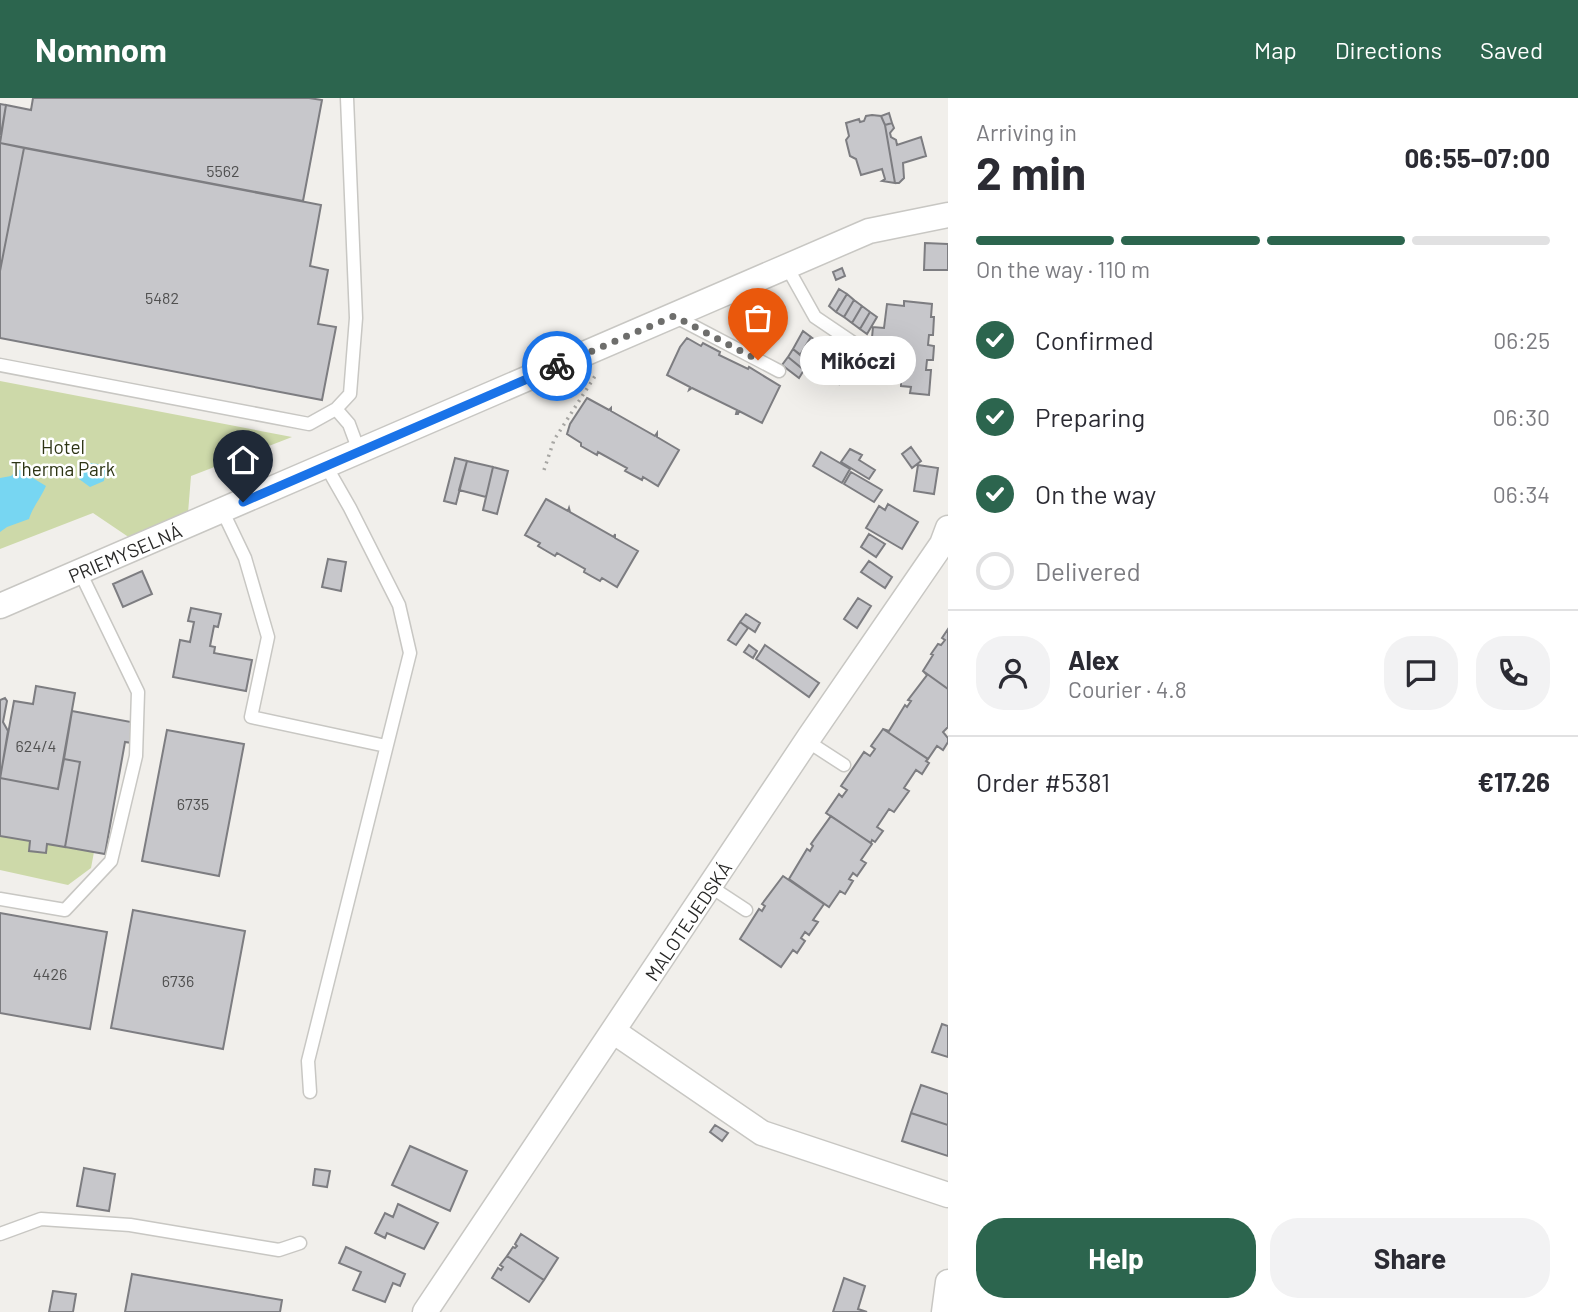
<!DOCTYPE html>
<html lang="en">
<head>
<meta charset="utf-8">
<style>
	:root { --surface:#fff; --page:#f2f2f3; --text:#2b2b33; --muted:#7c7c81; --line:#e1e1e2; --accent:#2c654e }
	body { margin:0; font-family:Barlow,sans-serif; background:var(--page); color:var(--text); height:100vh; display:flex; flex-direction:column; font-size:26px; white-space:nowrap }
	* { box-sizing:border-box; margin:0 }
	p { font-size:23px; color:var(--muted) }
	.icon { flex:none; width:38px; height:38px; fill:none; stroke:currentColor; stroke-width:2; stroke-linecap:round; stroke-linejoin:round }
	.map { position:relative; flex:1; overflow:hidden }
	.details { display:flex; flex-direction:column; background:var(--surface); width:630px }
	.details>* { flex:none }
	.pin { position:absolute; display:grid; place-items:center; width:60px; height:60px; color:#fff; margin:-72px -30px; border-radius:50% 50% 50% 0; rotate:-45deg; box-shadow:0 0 7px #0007 }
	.pin .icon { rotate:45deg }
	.courier { position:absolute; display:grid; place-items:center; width:70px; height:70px; margin:-35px; border:5px solid #1a73e8; border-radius:50%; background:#fff; color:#222; box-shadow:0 2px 9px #0007 }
	.bubble { position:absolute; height:49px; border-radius:24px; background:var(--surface); box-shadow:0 7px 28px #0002; font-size:23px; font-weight:700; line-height:49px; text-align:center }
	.summary em { font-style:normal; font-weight:700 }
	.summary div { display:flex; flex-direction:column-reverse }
	.summary { display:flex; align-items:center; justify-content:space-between; height:119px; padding:0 28px }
	h1 { font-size:46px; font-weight:700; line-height:52px }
	.bar { display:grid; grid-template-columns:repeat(4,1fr); gap:10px 7px; align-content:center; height:84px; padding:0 28px }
	.bar i { height:9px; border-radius:5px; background:var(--line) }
	.bar .selected { background:var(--accent) }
	.bar p { grid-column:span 4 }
	.line { display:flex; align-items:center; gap:18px; padding:0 28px; border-top:2px solid var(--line) }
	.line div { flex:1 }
	.round { display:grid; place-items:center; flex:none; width:74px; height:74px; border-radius:28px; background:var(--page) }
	ol { padding:0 28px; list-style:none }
	li { display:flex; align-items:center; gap:21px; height:77px }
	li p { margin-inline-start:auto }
	li .icon { padding:7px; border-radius:50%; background:var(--accent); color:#fff; stroke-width:4 }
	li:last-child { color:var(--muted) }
	li i { width:38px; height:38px; border:4px solid var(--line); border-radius:50% }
	.primary-button { display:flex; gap:14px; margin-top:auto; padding:14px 28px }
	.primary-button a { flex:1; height:80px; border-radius:28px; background:var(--accent); color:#fff; font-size:28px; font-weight:700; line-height:80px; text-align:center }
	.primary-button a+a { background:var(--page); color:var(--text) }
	header { display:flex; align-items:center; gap:42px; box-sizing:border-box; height:98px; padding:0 35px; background:var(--accent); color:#fff }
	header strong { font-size:33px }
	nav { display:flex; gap:38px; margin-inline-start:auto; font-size:24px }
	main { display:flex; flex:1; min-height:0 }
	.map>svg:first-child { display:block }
</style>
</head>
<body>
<header>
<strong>Nomnom</strong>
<nav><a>Map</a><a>Directions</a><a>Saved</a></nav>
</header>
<main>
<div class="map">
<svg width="948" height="1214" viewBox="0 0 948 1214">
	<rect width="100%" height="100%" fill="#f1efeb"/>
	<path fill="#cdd9a9" d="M0,283L292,339L191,378L188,415L130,440L93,415L0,451Z
		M0,738L30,743L29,753L45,755L47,746L94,754L91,770L68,787L0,772Z"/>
	<path fill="#77d6f2" d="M90,365L106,367L104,383L90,389L79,381L81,369Z
		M18,371L46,388C41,400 33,408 29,421L7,429L0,434V380L11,378Z"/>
	<path fill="#c7c7cb" stroke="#7d7d81" stroke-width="2" d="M33,0H309L322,2L303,103L0,45L6,7L31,12Z
		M0,6L6,7L1,36H0Z
		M889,15L892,25L885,27L881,18Z
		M872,17L881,18L885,27L895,85L882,83L885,81L882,71L861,77L856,61L850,58L846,42L849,38L846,25L859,21L860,24L864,23L866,18Z
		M892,25L894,30L890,35L891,39L896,42L897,47L921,39L926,58L903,65L904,80L899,85H895L885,27Z
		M0,45L24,50L0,173Z
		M24,50L321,107L310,168L328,172L318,226L336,229L322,302L0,240V173Z
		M925,145L948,146V172H924Z
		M842,170L845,178L836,182L833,174Z
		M839,191L847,196L836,214L829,208Z
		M847,196L854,202L844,219L836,214Z
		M854,202L862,208L852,225L844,219Z
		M904,203L932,206L931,219H934L933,237H929L928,247L934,248L933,262H927L926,272H931L929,297L910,295L911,289L901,288V276L891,275L890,283H884L885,279H880L882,251L871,250L873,229L884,230L887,206L904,208Z
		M862,208L870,214L860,231L852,225Z
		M870,214L877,219L867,236L860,231Z
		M803,233L811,239L800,257L793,251Z
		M811,239L819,245L808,262L800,257Z
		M687,240L701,248L703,245L720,254L719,257L748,271L749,269L780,288L762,325L739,313L738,316H736L737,312L692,290L689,292L690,289L667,277L680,249Z
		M819,245L826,251L816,268L808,262Z
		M793,251L810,264L804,272L788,259Z
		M826,251L834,256L824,274L816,268Z
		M834,256L842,262L831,280L824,274Z
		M788,259L804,272L799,280L782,267Z
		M842,262L849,267L839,286L831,280Z
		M587,300L609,312L611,310V313L655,338L657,335V339L679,352L658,388L643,379L642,382L625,373L627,370L598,354L597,357L581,348V345L567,336L570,326Z
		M911,349L921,363L912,370L902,356Z
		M850,351L862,357L859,362L875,372L869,381L841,364Z
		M821,354L850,371L842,385L813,368Z
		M455,360L467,363L456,406L444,403Z
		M467,363L493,369L486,399L459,392Z
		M918,367L938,370L934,396L914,393Z
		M493,369L508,373L497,416L483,412Z
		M851,374L882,392L874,404L844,386Z
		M546,401L568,413L569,410L570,414L614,439L615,436V440L638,453L617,489L602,480L600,483L584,474L585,471L557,455L555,458L538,448L540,445L525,437Z
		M888,406L918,424L902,451L866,430L879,408L885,412Z
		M869,436L885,446L876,459L861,449Z
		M328,461L346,464L341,493L322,489Z
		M869,463L892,479L885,490L861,474Z
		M142,473L152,496L123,509L113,486Z
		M858,500L871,508L857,530L844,521Z
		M191,510L221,516L218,529L214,528L210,548L215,549L214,555L252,562L246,593L173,579L180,542L190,544L194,524L188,523Z
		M746,516L760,525L755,534L740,524Z
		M740,524L748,530L736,547L728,542Z
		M948,531V591L923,573L933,557L931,556L938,546L941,547L945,542L942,540Z
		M749,547L757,553L753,560L744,554Z
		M765,547L819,585L809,599L756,561Z
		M923,573L948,591V629L943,634L948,640V644L943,652L937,648L928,661L883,631L889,633L905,607L907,609L911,603L908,602L927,577Z
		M36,588L75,595L58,691L0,680L14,603L33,606Z
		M5,600L7,603L3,624L8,633L0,681V602Z
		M72,613L131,624L132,645L125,644L105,756L65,749L80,664L64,661Z
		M883,631L928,661L926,663L929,665L922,676L916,672L904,690L909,693L894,714L889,711L877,729L883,733L875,744L872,742L871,745L826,715L839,696L842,699L847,692L841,688L864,654L870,658L875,651L871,648Z
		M167,632L244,646L219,778L142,763Z
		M64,661L80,664L65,749L47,746L46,755L29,753L30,743L0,738V680L58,691Z
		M831,718L872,746L861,762L866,765L857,778L853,775L849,781L853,783L845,796L840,793L829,809L789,781L807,751L810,753L813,748L811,746Z
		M783,778L824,806L813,822L818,824L809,837L805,834L801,840L805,843L797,855L793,852L781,869L740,841L759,811L762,813L765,808L762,806Z
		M133,812L245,833L223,951L111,930Z
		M0,815L107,834L90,931L0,915Z
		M942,926L948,928V959L932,954Z
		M921,987L948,996V1027L911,1015Z
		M911,1015L948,1027V1058L902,1043Z
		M715,1027L728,1035L722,1043L710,1034Z
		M410,1048L467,1073L450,1113L392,1087Z
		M84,1070L115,1076L109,1113L77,1108Z
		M315,1071L330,1073L327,1089L313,1087Z
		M398,1106L438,1125L424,1151L387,1135L385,1140L375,1135L385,1115L393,1119Z
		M521,1136L558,1160L544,1182L507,1158L513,1149L515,1150L517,1148L515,1146Z
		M346,1149L405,1176L400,1188L393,1185L385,1204L353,1192L361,1174L339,1165Z
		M507,1158L544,1182L529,1204L492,1180L498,1170L501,1172L503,1169L500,1167Z
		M132,1176L282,1202L280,1214H125Z
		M844,1180L865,1188L858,1211L867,1214H833Z
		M53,1193L76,1196L73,1214H49Z"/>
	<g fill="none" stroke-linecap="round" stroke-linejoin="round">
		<defs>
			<path id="service" d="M787,169L815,219L852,244
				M674,218L779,273
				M0,267L309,326L336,311L349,326L359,353
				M336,311L350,296L356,220L347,0
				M222,412L245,460L268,539L251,619L386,648
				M807,643L844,667
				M711,789L746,812
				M0,801L65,812L111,763L136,658L138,594L80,474
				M310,994L308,963L410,555L399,507L350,410L326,368
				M0,1136L41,1121L130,1127L279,1152L300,1145"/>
			<path id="minor" d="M0,508L869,133L948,117
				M613,933L762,1035L948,1097
				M425,1214L810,638L942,446L948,430
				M944,1214L948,1184"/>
		</defs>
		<use href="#service" stroke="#c8c7c3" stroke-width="15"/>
		<use href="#minor" stroke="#c8c7c3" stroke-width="27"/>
		<path stroke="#a7a6a3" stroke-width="3.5" stroke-dasharray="2 5" stroke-linecap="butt" d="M544,372L554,342L597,275"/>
		<use href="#service" stroke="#fff" stroke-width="12"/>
		<use href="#minor" stroke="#fff" stroke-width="24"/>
	</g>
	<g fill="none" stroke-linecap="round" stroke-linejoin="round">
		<path stroke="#6e6e6c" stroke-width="7" stroke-dasharray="0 12.6" d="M557,268L674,218L758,262"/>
		<path stroke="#1a73e8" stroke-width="9" d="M243,404L557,268"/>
	</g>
	<g text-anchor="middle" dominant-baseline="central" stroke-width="5" stroke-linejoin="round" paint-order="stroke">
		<g font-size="16" fill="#505050">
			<text x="223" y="72">5562</text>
			<text x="162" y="199">5482</text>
			<text x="36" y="647">624/4</text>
			<text x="193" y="705">6735</text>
			<text x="50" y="875">4426</text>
			<text x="178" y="882">6736</text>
		</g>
		<g font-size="19" fill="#2d3414" stroke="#fff">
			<text x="63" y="348">Hotel<tspan x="63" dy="22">Therma Park</tspan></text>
		</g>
		<g font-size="19" fill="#282827" stroke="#fff">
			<text transform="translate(125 455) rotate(-23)">PRIEMYSELNÁ</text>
			<text transform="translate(688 823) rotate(-56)">MALOTEJEDSKÁ</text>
		</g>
	</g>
</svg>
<div class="pin" style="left:758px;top:262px;background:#ea580c"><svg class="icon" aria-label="bag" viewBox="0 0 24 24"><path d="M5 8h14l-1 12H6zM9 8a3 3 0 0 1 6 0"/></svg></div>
<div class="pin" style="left:243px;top:404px;background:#1f2937"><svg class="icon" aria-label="home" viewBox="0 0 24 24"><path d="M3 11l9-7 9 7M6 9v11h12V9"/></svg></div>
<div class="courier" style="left:557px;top:268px"><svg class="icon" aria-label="bike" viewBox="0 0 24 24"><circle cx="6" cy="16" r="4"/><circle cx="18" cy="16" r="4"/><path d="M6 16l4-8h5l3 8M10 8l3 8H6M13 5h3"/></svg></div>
<div class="bubble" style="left:800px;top:238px;width:116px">Mikóczi</div>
</div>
<section class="details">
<div class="summary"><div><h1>2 min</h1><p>Arriving in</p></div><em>06:55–07:00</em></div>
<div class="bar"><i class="selected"></i><i class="selected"></i><i class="selected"></i><i></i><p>On the way · 110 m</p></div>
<ol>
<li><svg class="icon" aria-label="check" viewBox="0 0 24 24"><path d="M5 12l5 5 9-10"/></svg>Confirmed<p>06:25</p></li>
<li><svg class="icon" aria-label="check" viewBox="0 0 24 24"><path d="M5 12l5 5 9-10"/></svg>Preparing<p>06:30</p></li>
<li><svg class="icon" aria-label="check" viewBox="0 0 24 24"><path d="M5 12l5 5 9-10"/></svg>On the way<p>06:34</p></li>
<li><i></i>Delivered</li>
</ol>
<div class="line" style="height:126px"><a class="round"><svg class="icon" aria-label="person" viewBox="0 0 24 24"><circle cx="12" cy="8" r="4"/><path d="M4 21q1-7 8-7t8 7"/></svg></a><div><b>Alex</b><p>Courier · 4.8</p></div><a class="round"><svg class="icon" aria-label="chat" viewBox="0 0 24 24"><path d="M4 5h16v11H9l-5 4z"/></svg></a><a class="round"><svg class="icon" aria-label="phone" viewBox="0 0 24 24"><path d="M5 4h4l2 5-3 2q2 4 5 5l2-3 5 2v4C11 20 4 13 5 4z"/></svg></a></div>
<div class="line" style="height:91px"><div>Order #5381</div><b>€17.26</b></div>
<div class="primary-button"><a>Help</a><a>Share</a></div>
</section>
</main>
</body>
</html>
